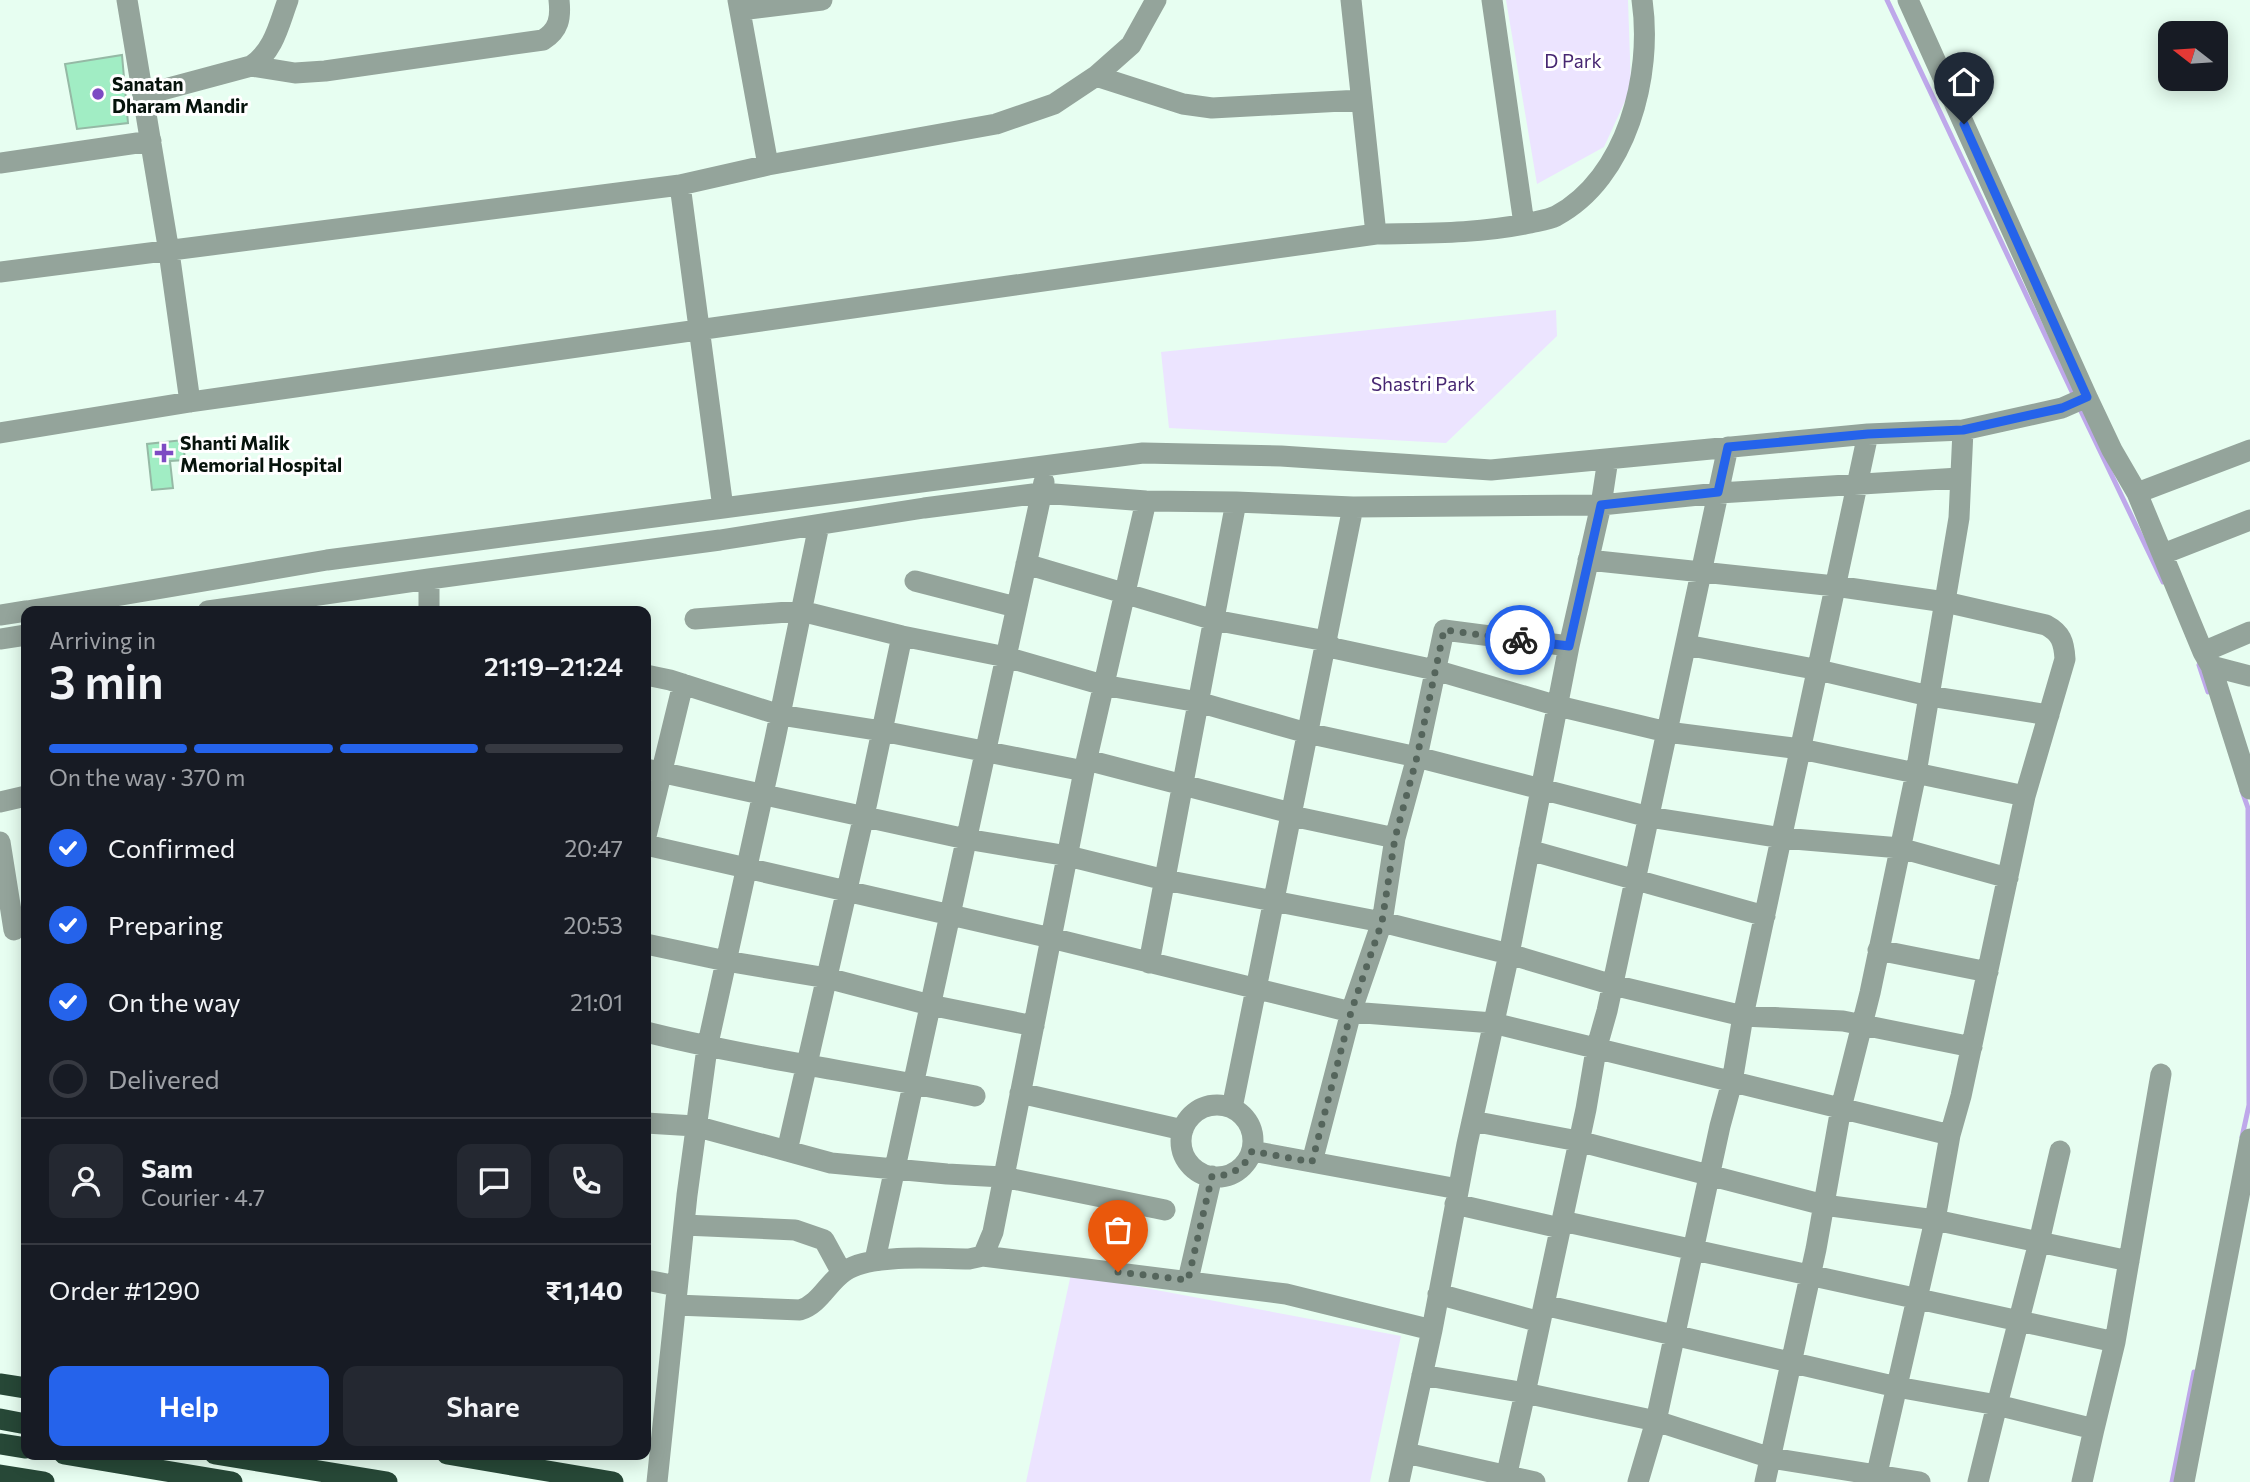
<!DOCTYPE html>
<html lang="en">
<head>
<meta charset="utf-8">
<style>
	:root { --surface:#171b24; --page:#242831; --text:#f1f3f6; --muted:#9ea1a6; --line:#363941; --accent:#2563eb }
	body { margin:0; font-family:Commissioner,sans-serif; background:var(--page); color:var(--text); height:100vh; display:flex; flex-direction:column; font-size:26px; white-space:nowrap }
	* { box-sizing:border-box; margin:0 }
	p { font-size:23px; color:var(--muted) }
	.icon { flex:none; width:38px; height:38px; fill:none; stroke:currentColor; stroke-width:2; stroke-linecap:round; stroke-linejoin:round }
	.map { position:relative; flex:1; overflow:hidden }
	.sheet { position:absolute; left:21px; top:606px; width:630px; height:854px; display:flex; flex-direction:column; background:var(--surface); border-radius:14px; box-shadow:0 4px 18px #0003 }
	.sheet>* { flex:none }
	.needle { width:46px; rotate:287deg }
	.controls { position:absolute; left:2158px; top:21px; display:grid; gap:14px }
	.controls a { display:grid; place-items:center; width:70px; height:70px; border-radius:14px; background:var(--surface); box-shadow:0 4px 18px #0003; font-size:35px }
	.pin { position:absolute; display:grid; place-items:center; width:60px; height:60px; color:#fff; margin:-72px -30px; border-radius:50% 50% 50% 0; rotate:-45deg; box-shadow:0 0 7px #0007 }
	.pin .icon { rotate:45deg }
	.courier { position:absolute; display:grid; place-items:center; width:70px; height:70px; margin:-35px; border:5px solid #2563eb; border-radius:50%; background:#fff; color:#222; box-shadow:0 2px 9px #0007 }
	.head em { font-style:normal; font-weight:600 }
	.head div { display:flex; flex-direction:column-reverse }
	.head { display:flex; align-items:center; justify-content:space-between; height:119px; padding:0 28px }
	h1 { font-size:46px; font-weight:600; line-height:52px }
	.bar { display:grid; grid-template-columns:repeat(4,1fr); gap:10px 7px; align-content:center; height:84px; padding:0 28px }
	.bar i { height:9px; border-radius:5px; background:var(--line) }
	.bar .on { background:var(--accent) }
	.bar p { grid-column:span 4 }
	.line { display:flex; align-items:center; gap:18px; padding:0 28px; border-top:2px solid var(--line) }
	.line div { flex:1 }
	.round { display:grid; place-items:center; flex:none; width:74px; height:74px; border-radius:14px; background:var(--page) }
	ol { padding:0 28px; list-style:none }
	li { display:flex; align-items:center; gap:21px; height:77px }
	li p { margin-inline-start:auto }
	li .icon { padding:7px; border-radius:50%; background:var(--accent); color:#fff; stroke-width:4 }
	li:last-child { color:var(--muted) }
	li i { width:38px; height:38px; border:4px solid var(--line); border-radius:50% }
	.button { display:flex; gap:14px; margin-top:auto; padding:14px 28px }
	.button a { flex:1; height:80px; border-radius:14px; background:var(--accent); color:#fff; font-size:28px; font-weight:600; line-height:80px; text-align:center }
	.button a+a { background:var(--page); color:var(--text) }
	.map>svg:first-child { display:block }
</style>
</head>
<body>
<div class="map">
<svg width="2250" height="1482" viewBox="0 0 2250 1482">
	<rect width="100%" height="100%" fill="#e7fef1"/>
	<path fill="#ece4ff" d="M1506,0H1628L1631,88L1604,147L1537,184Z
		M1556,310L1557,336L1446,443L1169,428L1161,352Z
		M1071,1274L1401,1336L1370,1482H1026Z"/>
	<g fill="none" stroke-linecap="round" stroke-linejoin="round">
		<path stroke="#bea8ea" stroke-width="5" d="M1887,0L2074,396
			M2078,405L2163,582
			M2199,665L2208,692
			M2242,791L2248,808L2249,1105L2242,1137
			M2172,1482L2194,1372"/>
	</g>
	<path fill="#a1edc4" stroke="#95b9a5" stroke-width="2" d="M122,55L128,123L77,129L65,64Z
		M183,440L185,460L170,461L173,488L152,490L147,444Z"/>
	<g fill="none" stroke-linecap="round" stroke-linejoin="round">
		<path stroke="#94a49b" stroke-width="21" d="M127,0L169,252L190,402
			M738,0L768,165
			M1351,0L1376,234
			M1492,0L1524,224
			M1908,0L2087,397L2112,450L2137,493L2203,652L2211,666L2250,789
			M740,10L822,0
			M251,66L295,73L325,71L543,40C559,30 561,18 559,0
			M1096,76L1183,104L1212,108L1361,100
			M143,95L251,66C274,51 279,24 288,0
			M0,163L151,141
			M680,185L723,508L1143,453L1281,456L1491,470L1868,434L1963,430L2062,408L2087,397
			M0,272L680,185L768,165L996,124L1054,104L1096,76L1131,45L1156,0
			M0,433L190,402L1376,234C1428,233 1478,234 1530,223C1538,221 1548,220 1556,216C1627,178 1653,75 1642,0
			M1728,447L1607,1011L1596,1050L1586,1109L1525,1393L1656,1421L1720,1126L1732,1082L1743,1016L1868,434
			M2137,493L2250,450
			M2163,554L2250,520
			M1588,560L1835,586L1945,602L2046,625C2061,633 2064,642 2065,659L2025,796
			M1026,564L1214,620L1326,641L1333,648L1435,670L1558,706L1667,732L1801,749L2025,796L1961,1096L1950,1135L1935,1220L2129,1261
			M915,581L1016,607
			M27,611L327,560L723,508
			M208,611L429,579L720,540L924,508L1041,493L1146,501L1236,502L1353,507L1601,505L1719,493L1959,478
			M429,611V579
			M0,615L26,611
			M695,619L801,611L902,636L1006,657L1103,685L1198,702L1307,733L1417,757L1649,817L1782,838L1900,848L2008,878
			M0,639L26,635
			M1686,645L1814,669L1929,696L2049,715
			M2203,652L2250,632
			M2211,666L2250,676
			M646,675L670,680L780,715L882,731L1084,771
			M1087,760L1291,813L1292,816L1395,838
			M646,769L966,839L1068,856L1165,880L1382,922L1509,954L1613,985L1743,1016L1843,1021L1972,1047
			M0,802L26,796
			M646,836L683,684
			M0,842L14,930
			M646,845L1051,938L1351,1012L1493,1023L1950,1135
			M1529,850L1765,916
			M646,944L726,961L827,978L930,1005L1034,1026
			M1878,950L1988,972
			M1149,963L1236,502
			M646,1032C754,1059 866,1073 975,1096
			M1020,1093L1183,1130
			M1181 1141a36 36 0 1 1 72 0a36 36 0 1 1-72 0Z
			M1232,1108L1353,507
			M1472,1121L1578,1141L1824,1205L1935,1220L1875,1482
			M646,1123L695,1126L831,1163L947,1174L1003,1177L1165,1210
			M787,1151L867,802L902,636
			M1252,1151L1458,1189
			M2060,1151L2039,1242L1997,1405L2094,1429L2115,1342L2161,1074
			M1312,1162L1351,1012L1382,922L1395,838L1417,757L1444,630L1569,646
			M1455,1204L1560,1228
			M1562,1221L2115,1342
			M684,1225L795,1230L824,1240L842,1273L845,1271
			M983,1256L1286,1294L1432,1330
			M875,1260L1044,482
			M646,1280L677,1286
			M1188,1280L1212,1176
			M1438,1294L1540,1322
			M676,1305L800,1310C820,1304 828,1282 845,1271C872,1253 936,1259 969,1259L983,1256L993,1232L1084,771L1146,501
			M1544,1305L1897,1387L1997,1405L1978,1482
			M1422,1375L1525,1393L1505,1482
			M1406,1453L1535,1482
			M657,1482L687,1195L707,1048L775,739L819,525
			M1399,1482L1432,1330L1467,1144L1509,954L1569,646L1601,505L1608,459
			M1638,1482L1656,1421L1771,1458L1920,1482
			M1765,1482L1816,1249L1841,1108L1870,993L1916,773L1959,518L1963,430
			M2082,1482L2094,1429
			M2184,1482L2250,1139"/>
		<path stroke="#274837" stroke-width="21" d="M0,1384L26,1388
			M0,1419L26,1424
			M0,1444L26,1448
			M64,1454L232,1482
			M215,1454L387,1482
			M447,1454L613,1482
			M0,1475L44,1482"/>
	</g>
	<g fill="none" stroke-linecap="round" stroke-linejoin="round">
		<path stroke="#55655c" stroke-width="7" stroke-dasharray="0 12.6" d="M1118,1272L1188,1280L1212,1176C1231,1176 1244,1169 1252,1151L1312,1162L1351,1012L1382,922L1395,838L1417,757L1444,630L1520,640"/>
		<path stroke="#2563eb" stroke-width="9" d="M1520,640L1569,646L1601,505L1718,492L1728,447L1868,434L1963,430L2062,408L2087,397L1964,124"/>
	</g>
	<g fill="#7d4bc3" stroke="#fff" stroke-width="2.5">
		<circle cx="98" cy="94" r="7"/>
		<path d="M160.5 442.5h7v7h7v7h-7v7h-7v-7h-7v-7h7z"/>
	</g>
	<g text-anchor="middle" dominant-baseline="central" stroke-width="6" stroke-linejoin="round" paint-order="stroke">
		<g font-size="19" fill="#472772" stroke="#fff">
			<text x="1573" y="60">D Park</text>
			<text x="1423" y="383">Shastri Park</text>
		</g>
		<g font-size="19" font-weight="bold" fill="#06130c" stroke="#fff" text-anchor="start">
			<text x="112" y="83">Sanatan<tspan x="112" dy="22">Dharam Mandir</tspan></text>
			<text x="180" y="442">Shanti Malik<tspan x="180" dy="22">Memorial Hospital</tspan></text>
		</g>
	</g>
</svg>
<div class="controls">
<a><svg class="needle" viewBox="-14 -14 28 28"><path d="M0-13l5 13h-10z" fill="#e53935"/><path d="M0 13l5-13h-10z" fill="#9ea1a6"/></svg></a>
</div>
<div class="pin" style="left:1118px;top:1272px;background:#ea580c"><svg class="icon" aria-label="bag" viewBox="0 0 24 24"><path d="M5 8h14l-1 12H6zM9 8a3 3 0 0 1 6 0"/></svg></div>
<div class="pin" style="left:1964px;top:124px;background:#1f2937"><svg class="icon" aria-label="home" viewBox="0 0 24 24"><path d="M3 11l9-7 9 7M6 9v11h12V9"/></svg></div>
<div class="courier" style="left:1520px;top:640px"><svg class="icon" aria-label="bike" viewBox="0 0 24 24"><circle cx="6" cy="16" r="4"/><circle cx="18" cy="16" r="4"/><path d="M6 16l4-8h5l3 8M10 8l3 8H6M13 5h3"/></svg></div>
<section class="sheet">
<div class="head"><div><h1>3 min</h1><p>Arriving in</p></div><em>21:19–21:24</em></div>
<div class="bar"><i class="on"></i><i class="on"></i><i class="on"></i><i></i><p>On the way · 370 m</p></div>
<ol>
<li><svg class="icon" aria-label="check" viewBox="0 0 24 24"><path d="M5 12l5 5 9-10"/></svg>Confirmed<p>20:47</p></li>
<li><svg class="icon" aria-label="check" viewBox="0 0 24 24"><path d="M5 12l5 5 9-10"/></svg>Preparing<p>20:53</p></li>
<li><svg class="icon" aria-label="check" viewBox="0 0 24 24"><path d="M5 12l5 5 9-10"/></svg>On the way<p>21:01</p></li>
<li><i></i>Delivered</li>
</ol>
<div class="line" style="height:126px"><a class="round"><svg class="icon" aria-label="person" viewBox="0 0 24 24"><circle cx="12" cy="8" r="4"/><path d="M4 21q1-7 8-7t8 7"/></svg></a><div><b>Sam</b><p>Courier · 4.7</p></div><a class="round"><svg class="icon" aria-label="chat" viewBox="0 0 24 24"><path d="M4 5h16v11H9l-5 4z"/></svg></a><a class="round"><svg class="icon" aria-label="phone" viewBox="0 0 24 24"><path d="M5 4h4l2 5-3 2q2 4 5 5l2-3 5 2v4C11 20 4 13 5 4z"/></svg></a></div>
<div class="line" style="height:91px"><div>Order #1290</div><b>₹1,140</b></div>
<div class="button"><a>Help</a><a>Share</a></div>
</section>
</div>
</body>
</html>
